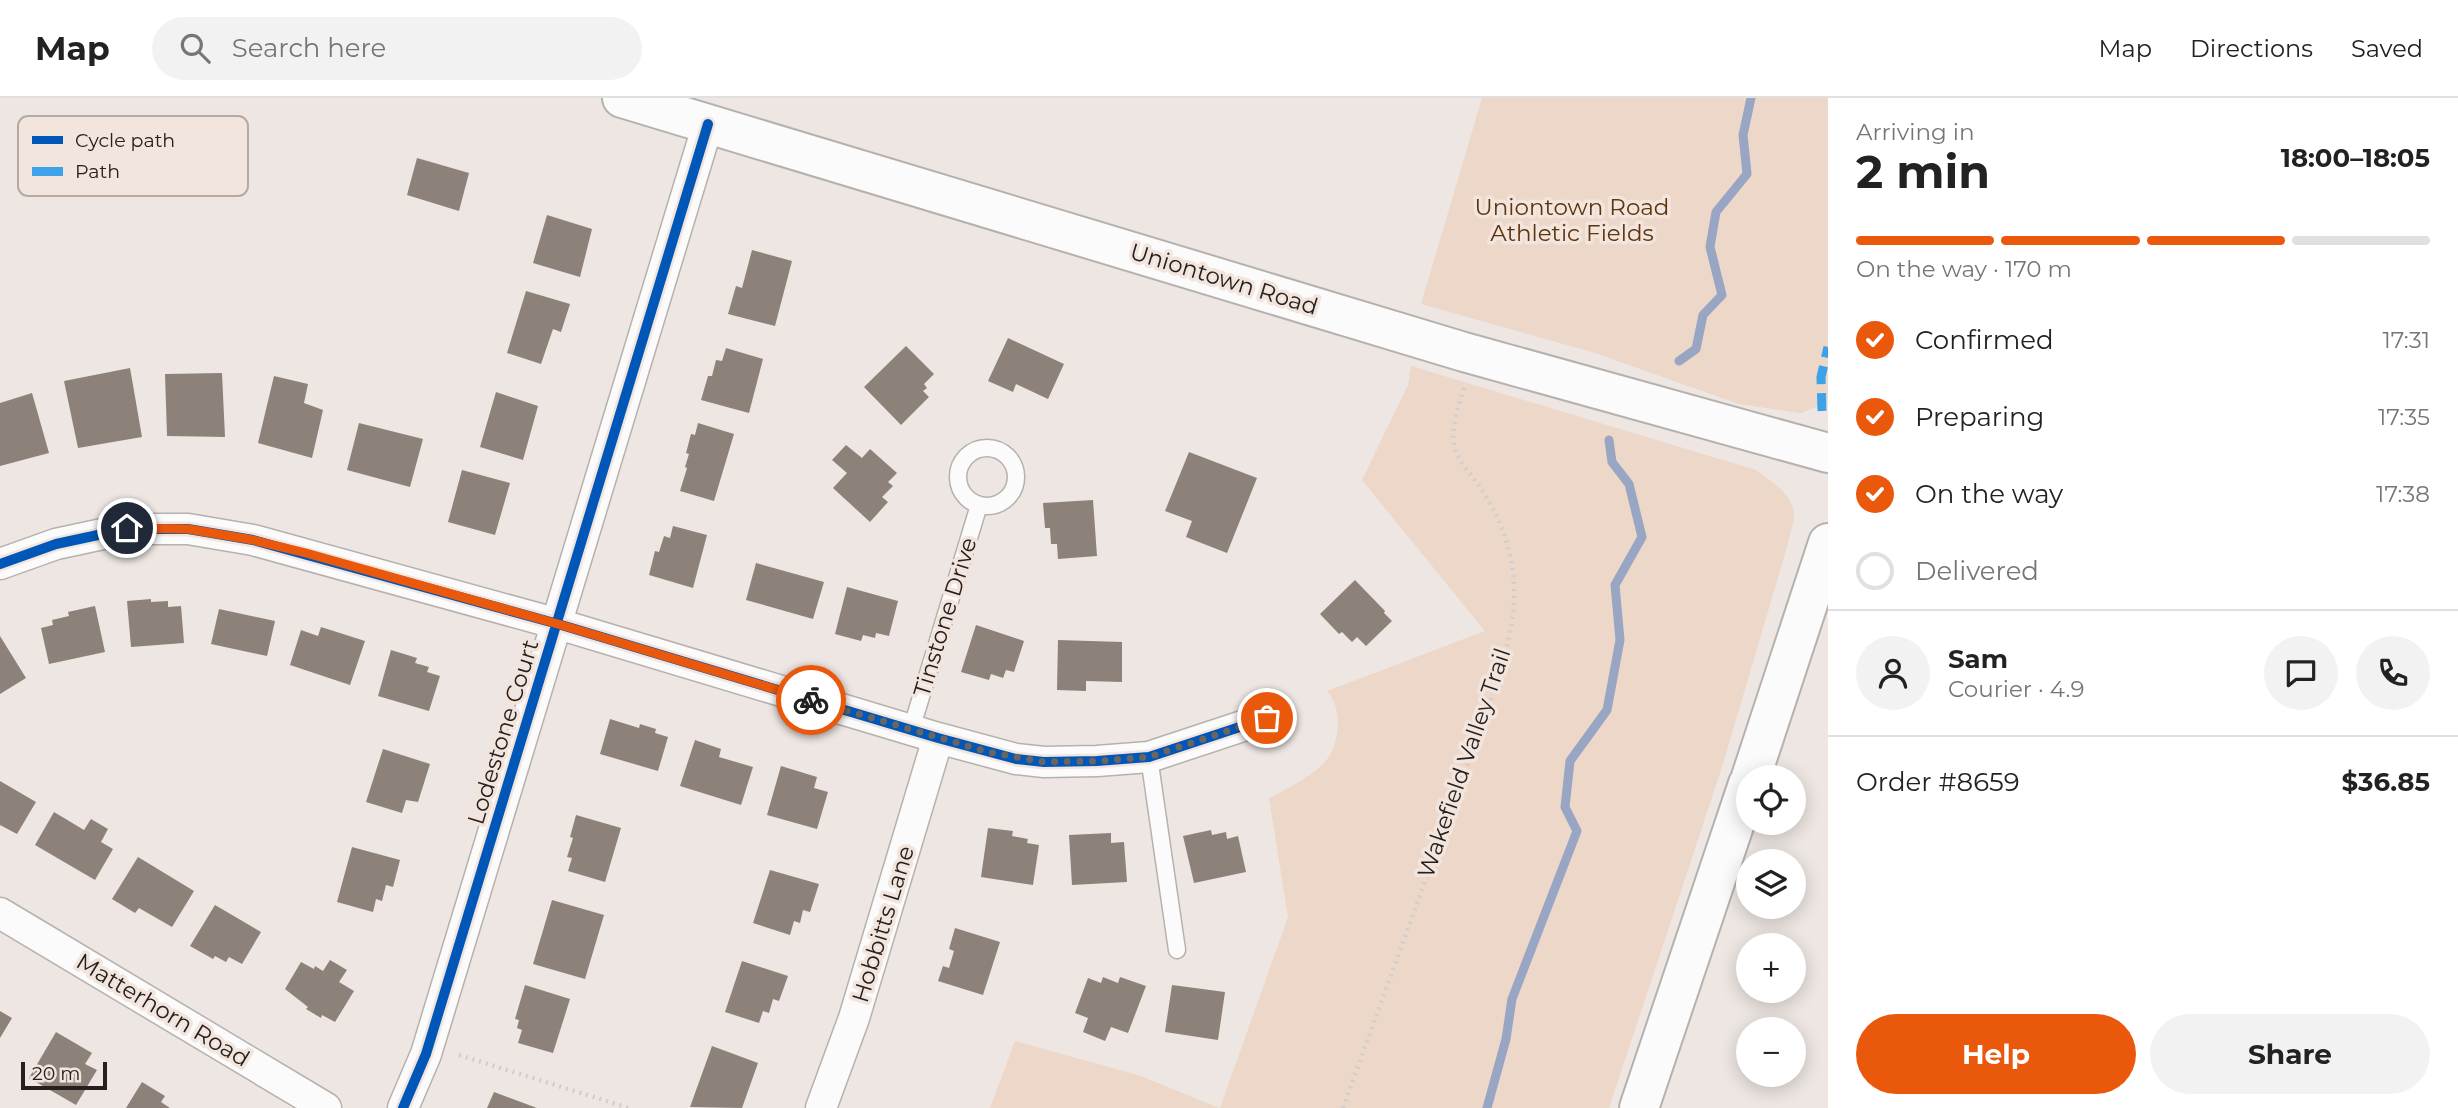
<!DOCTYPE html>
<html lang="en">
<head>
<meta charset="utf-8">
<style>
	:root { --surface:#fff; --page:#f2f2f2; --text:#222; --muted:#767676; --line:#e0e0e0; --accent:#ea580c }
	body { margin:0; font-family:Montserrat,sans-serif; background:var(--page); color:var(--text); height:100vh; display:flex; flex-direction:column; font-size:26px; white-space:nowrap }
	* { box-sizing:border-box; margin:0 }
	p { font-size:23px; color:var(--muted) }
	.icon { flex:none; width:38px; height:38px; fill:none; stroke:currentColor; stroke-width:2; stroke-linecap:round; stroke-linejoin:round }
	.map { position:relative; flex:1; overflow:hidden }
	.details { display:flex; flex-direction:column; background:var(--surface); width:630px }
	.details>* { flex:none }
	.controls { position:absolute; left:1736px; top:667px; display:grid; gap:14px }
	.controls a { display:grid; place-items:center; width:70px; height:70px; border-radius:50%; background:var(--surface); box-shadow:0 4px 18px #0003; font-size:35px }
	.scale { position:absolute; left:21px; bottom:18px; width:86px; box-sizing:border-box; padding-left:7px; border:4px solid #25201d; border-top:0; font-size:19px; line-height:24px; white-space:nowrap; color:#25201d; -webkit-text-stroke:5px #f2e5dd; paint-order:stroke }
	.pin { position:absolute; display:grid; place-items:center; width:60px; height:60px; color:#fff; margin:-30px; border:4px solid #fff; border-radius:50%; box-shadow:0 2px 7px #0007 }
	.courier { position:absolute; display:grid; place-items:center; width:70px; height:70px; margin:-35px; border:5px solid #ea580c; border-radius:50%; background:#fff; color:#222; box-shadow:0 2px 9px #0007 }
	.headline em { font-style:normal; font-weight:700 }
	.headline div { display:flex; flex-direction:column-reverse }
	.headline { display:flex; align-items:center; justify-content:space-between; height:119px; padding:0 28px }
	h1 { font-size:46px; font-weight:700; line-height:52px }
	.bar { display:grid; grid-template-columns:repeat(4,1fr); gap:10px 7px; align-content:center; height:84px; padding:0 28px }
	.bar i { height:9px; border-radius:5px; background:var(--line) }
	.bar .on { background:var(--accent) }
	.bar p { grid-column:span 4 }
	.line { display:flex; align-items:center; gap:18px; padding:0 28px; border-top:2px solid var(--line) }
	.line div { flex:1 }
	.round { display:grid; place-items:center; flex:none; width:74px; height:74px; border-radius:37px; background:var(--page) }
	ol { padding:0 28px; list-style:none }
	li { display:flex; align-items:center; gap:21px; height:77px }
	li p { margin-inline-start:auto }
	li .icon { padding:7px; border-radius:50%; background:var(--accent); color:#fff; stroke-width:4 }
	li:last-child { color:var(--muted) }
	li i { width:38px; height:38px; border:4px solid var(--line); border-radius:50% }
	.button { display:flex; gap:14px; margin-top:auto; padding:14px 28px }
	.button a { flex:1; height:80px; border-radius:42px; background:var(--accent); color:#fff; font-size:28px; font-weight:700; line-height:80px; text-align:center }
	.button a+a { background:var(--page); color:var(--text) }
	header { display:flex; align-items:center; gap:42px; box-sizing:border-box; height:98px; padding:0 35px; background:var(--surface); border-bottom:2px solid var(--line) }
	header strong { font-size:33px }
	nav { display:flex; gap:38px; margin-inline-start:auto; font-size:24px }
	.search { width:490px; height:63px; background:var(--page); display:flex; align-items:center; gap:18px; box-sizing:border-box; padding:0 24px; border-radius:38px; color:var(--muted); font-size:26px }
	main { display:flex; flex:1; min-height:0 }
	.map>svg:first-child { display:block }
</style>
</head>
<body>
<header>
<strong>Map</strong>
<div class="search"><svg class="icon" aria-label="search" viewBox="0 0 24 24"><circle cx="10" cy="10" r="6"/><path d="M15 15l6 6"/></svg>Search here</div>
<nav><a>Map</a><a>Directions</a><a>Saved</a></nav>
</header>
<main>
<div class="map">
<svg width="1828" height="1010" viewBox="0 0 1828 1010">
	<rect width="100%" height="100%" fill="#ede6e2"/>
	<path fill="#ecd7c8" d="M1482,0H1828V304L1801,315L1739,306L1592,254L1421,206Z
		M1411,268L1756,372C1770,382 1792,396 1794,415C1794,425 1789,439 1787,449L1722,669L1609,1010H1220L1288,819L1269,700C1286,692 1318,675 1328,660C1341,640 1342,610 1327,593L1485,533L1362,382L1408,287Z
		M1015,943L1141,978L1219,1010H990Z"/>
	<g fill="none" stroke-linecap="round" stroke-linejoin="round">
		<path stroke="#98a6c3" stroke-width="9" d="M1679,263L1696,251L1703,217L1722,197L1710,149L1716,114L1747,76L1743,37L1751,0
			M1487,1010L1506,941L1512,901L1577,733L1565,709L1570,663L1607,612L1620,542L1615,487L1642,439L1629,386L1612,364L1609,342"/>
	</g>
	<path fill="#8d827a" d="M417,60L469,75L459,113L407,97Z
		M547,117L592,131L580,179L533,165Z
		M752,152L792,163L775,228L728,216L736,188L742,190Z
		M526,193L570,206L561,234L553,231L541,266L507,255Z
		M1008,240L1064,266L1048,301L1016,286L1013,294L988,283Z
		M906,248L934,276L924,286L927,290L923,293L929,299L901,327L864,289Z
		M726,250L763,261L749,315L701,302L708,278H712L716,262L722,263Z
		M130,270L142,339L78,350L64,283Z
		M222,275L225,339L167,338L165,276Z
		M274,278L308,286L304,305L323,312L312,360L258,345Z
		M496,294L538,308L523,362L480,349Z
		M32,295L49,355L0,368V305Z
		M359,325L423,341L410,389L347,372Z
		M698,325L734,336L714,403L680,393L687,370L685,369L689,356L686,355L691,336L695,337Z
		M846,347L862,360L870,351L897,375L888,384L893,388L882,399L888,404L870,424L833,390L847,375L832,362Z
		M1189,354L1257,380L1227,455L1186,439L1192,423L1165,413Z
		M462,372L510,385L495,437L448,424Z
		M1093,402L1097,458L1058,461L1057,446H1051L1050,430H1045L1043,405Z
		M673,428L707,437L693,490L649,477L655,453L659,454L664,438L670,440Z
		M756,465L824,484L813,521L746,502Z
		M1355,482L1385,513L1384,515L1392,523L1366,548L1357,539L1352,544L1342,534L1339,536L1320,516Z
		M847,489L898,503L889,538L876,535L875,540L863,537L861,543L835,536Z
		M151,501V504L168,503V509L181,508L184,545L131,549L127,503Z
		M95,508L105,554L49,566L41,530L53,527L52,522L69,518L68,514Z
		M219,511L275,523L267,558L211,546Z
		M976,527L1024,543L1014,574L1006,572L1003,580L991,576L989,582L961,574Z
		M321,529L365,543L350,587L290,567L301,532L318,538Z
		M0,538L26,580L0,596Z
		M1058,542L1122,544V584L1086,583V593L1057,592Z
		M391,552L417,560L415,565L429,569L427,574L440,578L429,613L378,598Z
		M610,621L639,630L640,626L656,631L655,635L668,639L658,673L600,656Z
		M695,642L721,651L719,659L753,669L741,707L680,688Z
		M383,651L430,666L418,704L406,702L402,715L366,704Z
		M781,668L817,679L814,690L828,694L817,731L767,717Z
		M0,683L36,704L17,736L0,727Z
		M54,714L84,732L91,721L108,731L101,744L113,751L95,782L35,747Z
		M576,717L621,730L605,784L568,773L572,760L567,759L573,740L570,739Z
		M988,730L1013,733L1012,738L1028,741L1027,745L1039,747L1033,787L981,779Z
		M1211,732L1212,737L1226,734L1227,741L1238,738L1246,774L1194,785L1183,738Z
		M1111,735V745L1124,744L1127,784L1072,787L1069,737Z
		M352,749L400,762L393,789L386,787L382,803L376,801L373,814L337,804Z
		M138,759L194,793L172,829L139,810L135,815L112,801Z
		M770,772L819,786L810,814L803,812L800,825L794,823L790,837L753,825Z
		M552,802L604,817L585,881L533,866Z
		M215,807L261,834L242,866L229,859L226,864L215,858L213,861L190,848Z
		M955,830L1000,844L983,897L938,883L943,868L949,870L954,853L949,851Z
		M330,862L347,872L339,884L354,893L335,924L322,917L321,920L306,911L308,909L285,891L301,864L314,871L315,868L323,873Z
		M742,863L788,878L779,903L773,901L769,915L763,913L759,925L725,914Z
		M1103,879L1118,885L1120,879L1146,888L1128,935L1111,929L1105,943L1083,934L1088,920L1075,915L1088,880L1101,885Z
		M525,887L570,901L553,955L518,945L522,932L517,930L519,922L515,921Z
		M1172,887L1225,894L1218,942L1165,934Z
		M0,913L12,920L0,940Z
		M56,934L92,955L85,966L97,972L76,1007L29,980Z
		M712,948L758,965L742,1010L690,1009Z
		M142,984L165,998L161,1004L170,1010H126Z
		M494,994L537,1010H487Z"/>
	<g fill="none" stroke-linecap="round" stroke-linejoin="round">
		<defs>
			<path id="service" d="M958 379a29 29 0 1 1 58 0a29 29 0 1 1-58 0Z
				M911,632L979,407
				M1149,659L1177,852"/>
			<path id="minor" d="M0,466L56,446L126,431H188L253,442L558,526L938,640L1016,661L1044,664L1097,663L1149,659L1267,620
				M0,815L326,1010
				M403,1010L426,956L708,26
				M821,1010L854,920L938,640"/>
			<path id="secondary" d="M622,0L1464,254L1828,355
				M1751,679L1828,445
				M1639,1010L1748,686"/>
		</defs>
		<use href="#service" stroke="#b6b1ad" stroke-width="19"/>
		<use href="#minor" stroke="#b6b1ad" stroke-width="33"/>
		<use href="#secondary" stroke="#b6b1ad" stroke-width="42"/>
		<path stroke="#d0cecd" stroke-width="4.5" stroke-dasharray="2 5" stroke-linecap="butt" d="M459,957L629,1010
			M1343,1010L1481,629C1499,577 1523,518 1511,462C1506,437 1496,414 1482,392C1473,378 1458,364 1454,347C1451,328 1459,307 1464,289"/>
		<use href="#service" stroke="#fcfbfb" stroke-width="16"/>
		<use href="#minor" stroke="#fcfbfb" stroke-width="30"/>
		<use href="#secondary" stroke="#fcfbfb" stroke-width="38"/>
		<path stroke="#3ea2ea" stroke-width="9" stroke-dasharray="18 9" stroke-linecap="butt" d="M1822,313L1821,279L1828,249"/>
		<defs>
			<path id="cycleway" d="M0,466L56,446L126,431H188L253,442L558,526L938,640L1016,661L1044,664L1097,663L1149,659L1267,620
				M403,1010L426,956L708,26"/>
		</defs>
		<use href="#cycleway" stroke="#f2e5dd" stroke-width="15"/>
		<use href="#cycleway" stroke="#0057b8" stroke-width="10"/>
	</g>
	<g fill="none" stroke-linecap="round" stroke-linejoin="round">
		<path stroke="#6b6562" stroke-width="7" stroke-dasharray="0 12.6" d="M811,602L988,654L1044,664L1097,663L1149,659L1267,620"/>
		<path stroke="#ea580c" stroke-width="9" d="M127,430L188,431L253,442L306,455L558,526L811,602"/>
	</g>
	<g text-anchor="middle" dominant-baseline="central" stroke-width="7" stroke-linejoin="round" paint-order="stroke">
		<g font-size="23" fill="#5f330b" stroke="#f2e5dd">
			<text x="1572" y="109">Uniontown Road<tspan x="1572" dy="26">Athletic Fields</tspan></text>
		</g>
		<g font-size="23" fill="#25201d" stroke="#f2e5dd">
			<text transform="translate(1224 181) rotate(17)">Uniontown Road</text>
			<text transform="translate(945 519) rotate(-73)">Tinstone Drive</text>
			<text transform="translate(503 634) rotate(-73)">Lodestone Court</text>
			<text transform="translate(1464 665) rotate(-71)">Wakefield Valley Trail</text>
			<text transform="translate(883 826) rotate(-73)">Hobbitts Lane</text>
			<text transform="translate(163 912) rotate(31)">Matterhorn Road</text>
		</g>
	</g>
	<rect x="18" y="18" width="230" height="80" rx="10" fill="#f2e5dd" stroke="#b4aaa3" stroke-width="2"/>
	<rect x="32" y="38" width="31" height="8" fill="#0057b8"/>
	<rect x="32" y="69" width="31" height="9" fill="#3ea2ea"/>
	<g font-size="19" fill="#25201d">
		<text x="75" y="49">Cycle path</text>
		<text x="75" y="80">Path</text>
	</g>
</svg>
<div class="controls">
<a><svg class="icon" aria-label="locate" viewBox="0 0 24 24"><circle cx="12" cy="12" r="6"/><path d="M12 2v4M12 18v4M2 12h4M18 12h4"/></svg></a>
<a><svg class="icon" aria-label="layers" viewBox="0 0 24 24"><path d="M12 4l9 5-9 5-9-5zM3 14l9 5 9-5"/></svg></a>
<a>+</a>
<a>−</a>
</div>
<div class="scale">20 m</div>
<div class="pin" style="left:1267px;top:620px;background:#ea580c"><svg class="icon" aria-label="bag" viewBox="0 0 24 24"><path d="M5 8h14l-1 12H6zM9 8a3 3 0 0 1 6 0"/></svg></div>
<div class="pin" style="left:127px;top:430px;background:#1f2937"><svg class="icon" aria-label="home" viewBox="0 0 24 24"><path d="M3 11l9-7 9 7M6 9v11h12V9"/></svg></div>
<div class="courier" style="left:811px;top:602px"><svg class="icon" aria-label="bike" viewBox="0 0 24 24"><circle cx="6" cy="16" r="4"/><circle cx="18" cy="16" r="4"/><path d="M6 16l4-8h5l3 8M10 8l3 8H6M13 5h3"/></svg></div>
</div>
<section class="details">
<div class="headline"><div><h1>2 min</h1><p>Arriving in</p></div><em>18:00–18:05</em></div>
<div class="bar"><i class="on"></i><i class="on"></i><i class="on"></i><i></i><p>On the way · 170 m</p></div>
<ol>
<li><svg class="icon" aria-label="check" viewBox="0 0 24 24"><path d="M5 12l5 5 9-10"/></svg>Confirmed<p>17:31</p></li>
<li><svg class="icon" aria-label="check" viewBox="0 0 24 24"><path d="M5 12l5 5 9-10"/></svg>Preparing<p>17:35</p></li>
<li><svg class="icon" aria-label="check" viewBox="0 0 24 24"><path d="M5 12l5 5 9-10"/></svg>On the way<p>17:38</p></li>
<li><i></i>Delivered</li>
</ol>
<div class="line" style="height:126px"><a class="round"><svg class="icon" aria-label="person" viewBox="0 0 24 24"><circle cx="12" cy="8" r="4"/><path d="M4 21q1-7 8-7t8 7"/></svg></a><div><b>Sam</b><p>Courier · 4.9</p></div><a class="round"><svg class="icon" aria-label="chat" viewBox="0 0 24 24"><path d="M4 5h16v11H9l-5 4z"/></svg></a><a class="round"><svg class="icon" aria-label="phone" viewBox="0 0 24 24"><path d="M5 4h4l2 5-3 2q2 4 5 5l2-3 5 2v4C11 20 4 13 5 4z"/></svg></a></div>
<div class="line" style="height:91px"><div>Order #8659</div><b>$36.85</b></div>
<div class="button"><a>Help</a><a>Share</a></div>
</section>
</main>
</body>
</html>
